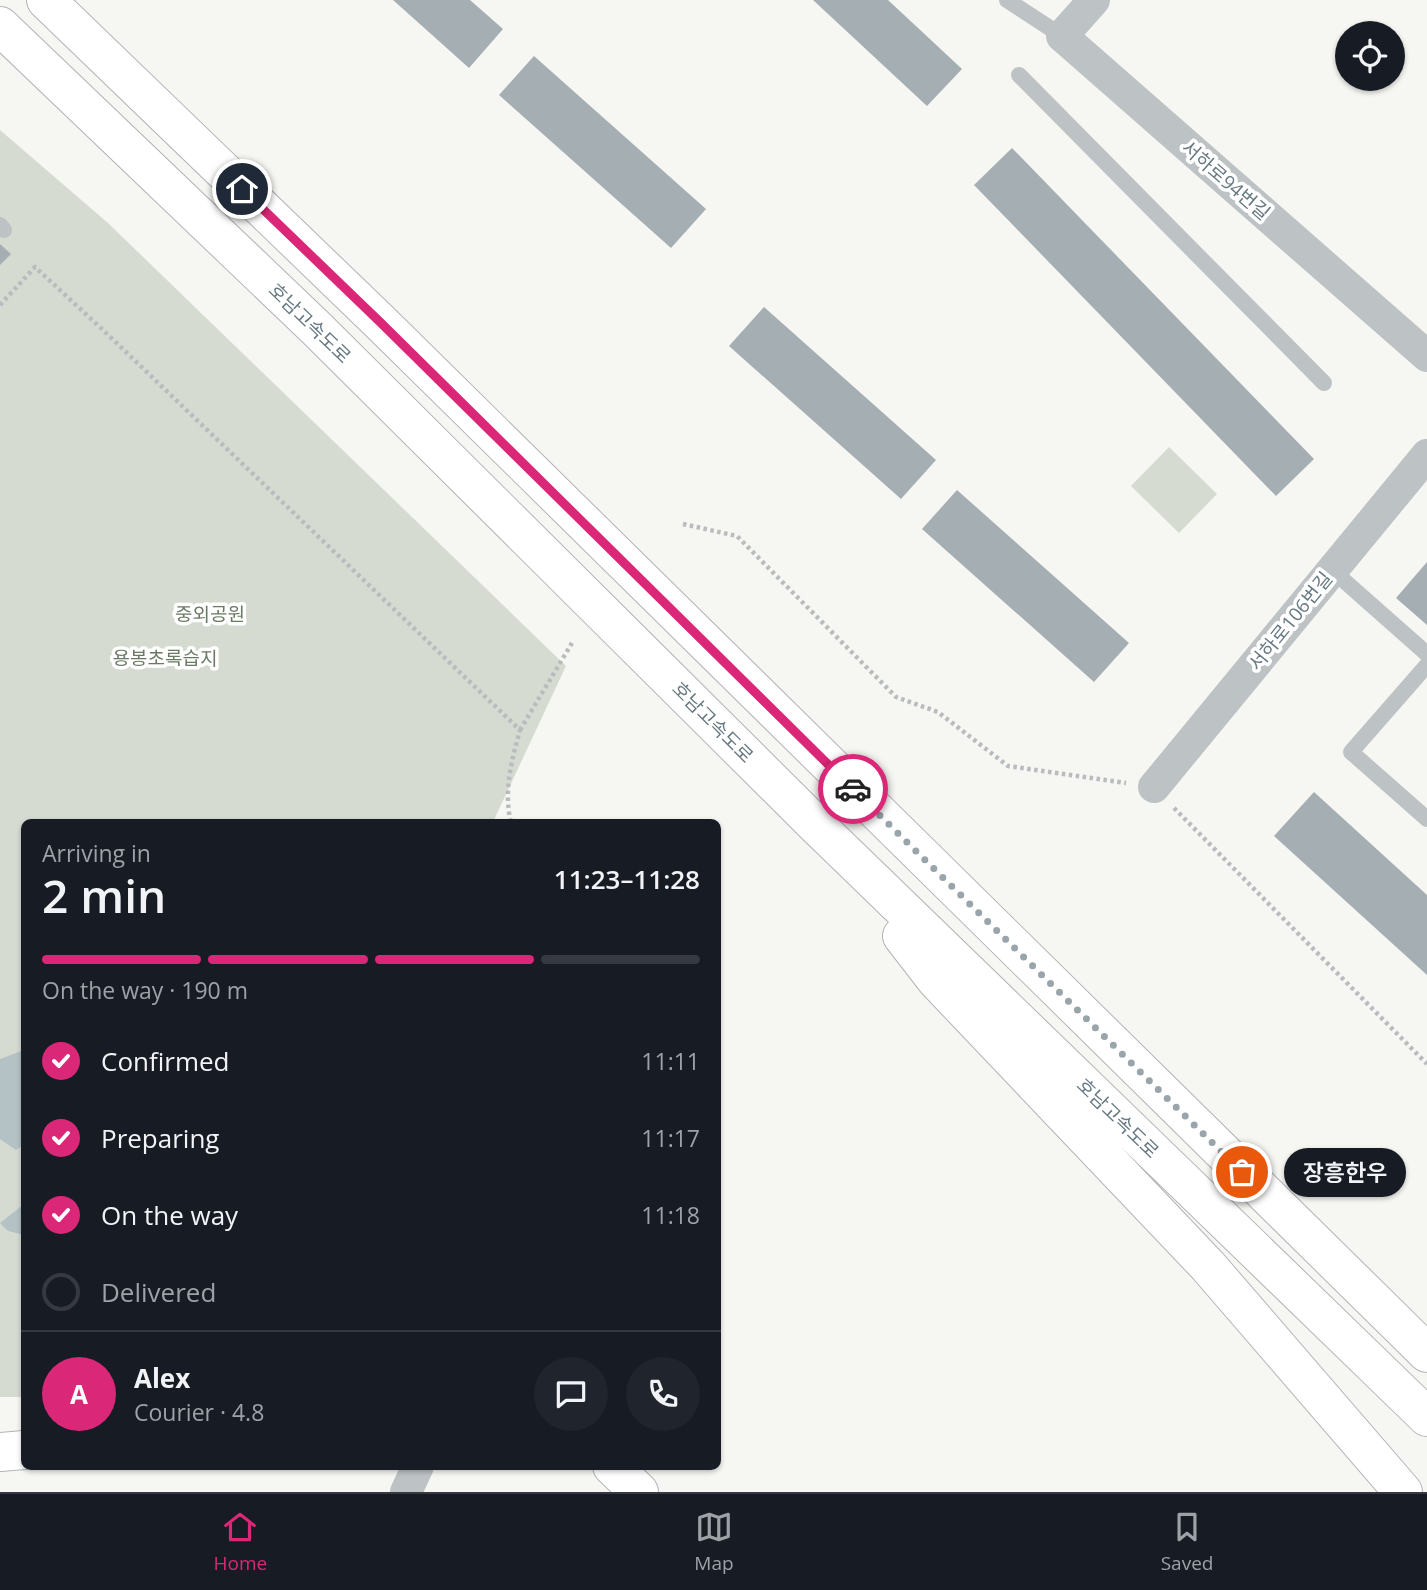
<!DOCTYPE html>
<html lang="en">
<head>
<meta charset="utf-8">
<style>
	:root { --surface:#171b24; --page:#20242c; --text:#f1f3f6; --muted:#9ea1a6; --line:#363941; --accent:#db2777 }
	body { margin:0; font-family:"Open Sans","Noto Sans KR",sans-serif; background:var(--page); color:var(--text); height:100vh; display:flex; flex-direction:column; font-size:26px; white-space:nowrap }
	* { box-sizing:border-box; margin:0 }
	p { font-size:23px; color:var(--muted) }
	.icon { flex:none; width:38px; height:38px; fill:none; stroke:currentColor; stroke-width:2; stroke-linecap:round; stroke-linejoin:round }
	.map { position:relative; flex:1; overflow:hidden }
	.side { position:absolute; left:21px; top:819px; width:700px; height:651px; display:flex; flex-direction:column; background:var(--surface); border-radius:10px; box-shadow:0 2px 5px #0004 }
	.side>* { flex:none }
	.buttons { position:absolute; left:1335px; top:21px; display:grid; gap:14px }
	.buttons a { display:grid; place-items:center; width:70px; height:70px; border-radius:50%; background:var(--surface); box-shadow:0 2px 5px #0004; font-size:35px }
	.pin { position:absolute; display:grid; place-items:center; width:60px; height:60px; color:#fff; margin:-30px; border:4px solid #fff; border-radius:50%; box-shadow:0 2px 7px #0007 }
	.courier { position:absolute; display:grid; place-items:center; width:70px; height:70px; margin:-35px; border:5px solid #db2777; border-radius:50%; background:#fff; color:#222; box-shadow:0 2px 9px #0007 }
	.bubble { position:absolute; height:49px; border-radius:24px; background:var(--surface); box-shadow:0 2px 5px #0004; font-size:23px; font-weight:600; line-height:49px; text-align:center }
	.headline em { font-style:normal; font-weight:600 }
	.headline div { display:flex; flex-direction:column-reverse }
	.headline { display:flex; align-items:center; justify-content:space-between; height:119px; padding:0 21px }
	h1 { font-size:46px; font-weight:600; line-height:52px }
	.bar { display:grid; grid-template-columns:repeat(4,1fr); gap:10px 7px; align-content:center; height:84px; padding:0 21px }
	.bar i { height:9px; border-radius:5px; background:var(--line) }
	.bar .current { background:var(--accent) }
	.bar p { grid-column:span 4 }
	.line { display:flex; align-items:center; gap:18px; padding:0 21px; border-top:2px solid var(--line) }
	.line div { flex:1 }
	.round { display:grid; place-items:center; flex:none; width:74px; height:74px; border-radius:37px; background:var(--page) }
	ol { padding:0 21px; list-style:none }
	li { display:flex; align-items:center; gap:21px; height:77px }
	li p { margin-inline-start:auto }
	li .icon { padding:7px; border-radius:50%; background:var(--accent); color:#fff; stroke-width:4 }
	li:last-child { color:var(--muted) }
	li i { width:38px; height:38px; border:4px solid var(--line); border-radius:50% }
	.tab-bar { display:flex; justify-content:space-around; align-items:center; height:98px; border-top:2px solid var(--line); background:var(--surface); font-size:19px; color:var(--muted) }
	.tab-bar a { display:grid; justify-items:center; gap:4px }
	.tab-bar .current { color:var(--accent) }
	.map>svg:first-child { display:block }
</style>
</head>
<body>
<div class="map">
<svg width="1427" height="1492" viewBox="0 0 1427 1492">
	<rect width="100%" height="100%" fill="#f6f6f3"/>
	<path fill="#d6dbd2" d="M0,130L108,223L566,666L493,822H24V1397H0Z
		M1169,447L1217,494L1179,533L1131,486Z"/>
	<path fill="#b5c2c5" d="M24,1050V1145L16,1150L0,1139V1059Z
		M24,1204V1235L8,1231L0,1223Z"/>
	<path fill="#a5aeb2" d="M393,0H470L503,29L469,68Z
		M813,0H888L962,69L927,106Z
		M534,56L706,209L671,248L499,95Z
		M1012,148L1314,459L1276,496L974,185Z
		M0,244L11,254L0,265Z
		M764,307L936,460L901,499L729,346Z
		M957,490L1129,643L1094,682L922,529Z
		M1427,562V625L1396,598Z
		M1314,792L1427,895V975L1274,836Z"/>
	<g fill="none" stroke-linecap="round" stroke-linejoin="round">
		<defs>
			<path id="secondary" d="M0,1452L24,1450
				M612,1466L639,1492"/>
			<path id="highway" d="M46,0L380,322L1427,1353
				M0,26L316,328L815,824L1427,1417
				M902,936L936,980L1208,1266L1403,1492"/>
		</defs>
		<use href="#secondary" stroke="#afb6b9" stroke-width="40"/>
		<use href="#highway" stroke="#b0b5b7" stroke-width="40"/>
		<path stroke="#b9bcbe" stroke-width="4.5" stroke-dasharray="3.5 3.5" stroke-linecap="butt" d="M0,305L35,267L103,330L520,730C512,759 503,792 511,822
			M683,524L737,536L896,697L938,712L1008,766L1126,783
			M520,730L572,643
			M1174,808L1427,1064"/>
		<path stroke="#bdc2c4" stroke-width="16" d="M1007,0L1062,36
			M1019,75L1324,383
			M0,225L4,230
			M1332,570L1427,654
			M1427,665L1351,752L1427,819"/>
		<path stroke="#bdc2c4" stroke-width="32" d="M1094,0L1062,36L1427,356
			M1154,787L1427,455
			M406,1492L418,1466"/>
		<use href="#secondary" stroke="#fff" stroke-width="38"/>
		<use href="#highway" stroke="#fff" stroke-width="38"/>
	</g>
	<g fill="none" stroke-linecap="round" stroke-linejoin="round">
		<path stroke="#99a5aa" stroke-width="7" stroke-dasharray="0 12.6" d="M853,789L1242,1172"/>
		<path stroke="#db2777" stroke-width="9" d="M242,189L380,322L853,789"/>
	</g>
	<g text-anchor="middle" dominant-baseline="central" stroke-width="7" stroke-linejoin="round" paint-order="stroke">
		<g font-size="19" fill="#677982" stroke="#fff">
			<text transform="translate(1226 180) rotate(41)">서하로94번길</text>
			<text transform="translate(310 323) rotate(44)">호남고속도로</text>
			<text transform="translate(1290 621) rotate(-51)">서하로106번길</text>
			<text transform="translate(713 722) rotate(45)">호남고속도로</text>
			<text transform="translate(1118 1118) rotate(44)">호남고속도로</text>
		</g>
		<g font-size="19" fill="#6b7a65" stroke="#fff">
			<text x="210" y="614">중외공원</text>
			<text x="165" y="658">용봉초록습지</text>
		</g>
	</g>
</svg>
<div class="buttons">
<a><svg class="icon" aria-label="locate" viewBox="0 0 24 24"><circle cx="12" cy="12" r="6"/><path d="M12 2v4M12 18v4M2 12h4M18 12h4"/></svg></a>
</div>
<div class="pin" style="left:1242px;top:1172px;background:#ea580c"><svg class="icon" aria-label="bag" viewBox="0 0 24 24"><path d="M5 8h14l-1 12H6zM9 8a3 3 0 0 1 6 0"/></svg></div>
<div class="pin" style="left:242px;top:189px;background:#1f2937"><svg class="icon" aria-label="home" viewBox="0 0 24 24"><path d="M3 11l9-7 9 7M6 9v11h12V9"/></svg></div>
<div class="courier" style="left:853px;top:789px"><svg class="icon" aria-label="car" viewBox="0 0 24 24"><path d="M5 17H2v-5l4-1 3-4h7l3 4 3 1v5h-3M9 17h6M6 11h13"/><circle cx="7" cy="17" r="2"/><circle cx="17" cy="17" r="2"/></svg></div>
<div class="bubble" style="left:1284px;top:1148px;width:122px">장흥한우</div>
<section class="side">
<div class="headline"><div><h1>2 min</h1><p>Arriving in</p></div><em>11:23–11:28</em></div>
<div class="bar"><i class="current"></i><i class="current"></i><i class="current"></i><i></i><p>On the way · 190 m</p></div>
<ol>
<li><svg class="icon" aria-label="check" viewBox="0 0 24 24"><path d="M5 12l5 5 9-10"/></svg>Confirmed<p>11:11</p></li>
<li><svg class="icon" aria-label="check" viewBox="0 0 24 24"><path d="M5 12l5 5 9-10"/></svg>Preparing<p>11:17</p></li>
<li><svg class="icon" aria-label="check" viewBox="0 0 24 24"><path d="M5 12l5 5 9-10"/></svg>On the way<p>11:18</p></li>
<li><i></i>Delivered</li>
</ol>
<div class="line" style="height:126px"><b class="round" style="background:var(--accent);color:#fff">A</b><div><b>Alex</b><p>Courier · 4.8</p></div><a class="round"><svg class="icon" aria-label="chat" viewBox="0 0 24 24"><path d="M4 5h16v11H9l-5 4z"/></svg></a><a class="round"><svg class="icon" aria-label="phone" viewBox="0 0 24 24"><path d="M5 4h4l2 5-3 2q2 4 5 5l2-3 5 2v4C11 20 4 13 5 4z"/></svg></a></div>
</section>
</div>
<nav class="tab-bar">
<a class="current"><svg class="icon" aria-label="home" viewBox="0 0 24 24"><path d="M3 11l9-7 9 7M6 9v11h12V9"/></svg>Home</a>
<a><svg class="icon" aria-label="map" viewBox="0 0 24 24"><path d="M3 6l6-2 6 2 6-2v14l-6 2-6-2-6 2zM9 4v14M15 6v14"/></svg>Map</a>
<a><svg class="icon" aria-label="saved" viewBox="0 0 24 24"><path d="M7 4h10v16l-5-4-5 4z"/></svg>Saved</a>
</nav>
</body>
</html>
